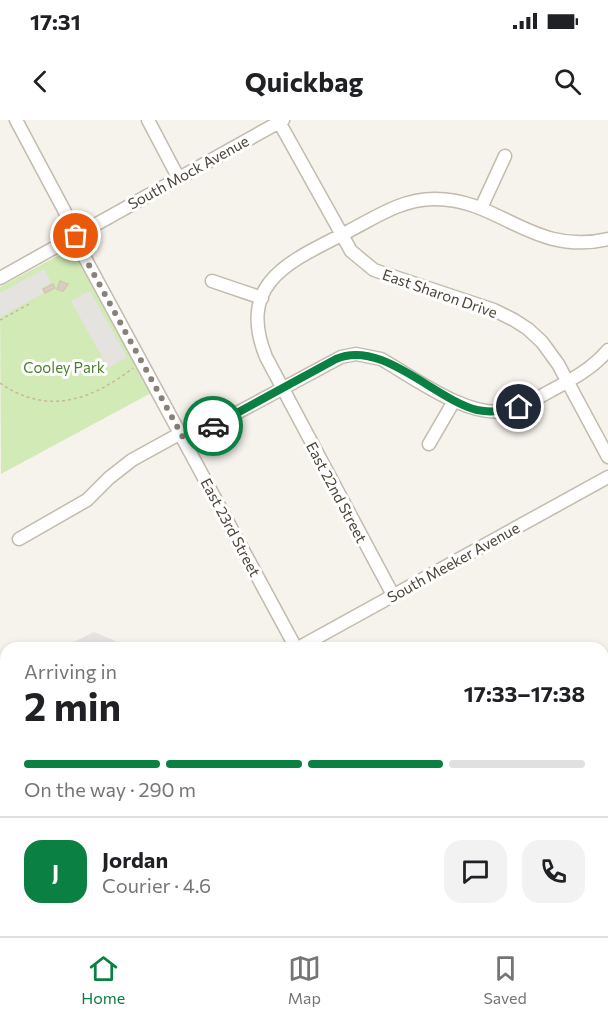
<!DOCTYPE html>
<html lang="en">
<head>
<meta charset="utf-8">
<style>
	:root { --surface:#fff; --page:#f2f2f2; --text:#202124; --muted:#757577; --line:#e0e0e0; --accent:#0b8043 }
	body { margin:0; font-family:Commissioner,sans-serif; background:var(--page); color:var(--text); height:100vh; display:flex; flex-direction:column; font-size:22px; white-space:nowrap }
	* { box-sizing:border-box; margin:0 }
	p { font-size:20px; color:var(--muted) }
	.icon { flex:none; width:33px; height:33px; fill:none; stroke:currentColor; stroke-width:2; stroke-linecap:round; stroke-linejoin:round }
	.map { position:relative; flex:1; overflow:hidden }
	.side { position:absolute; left:0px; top:522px; width:609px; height:294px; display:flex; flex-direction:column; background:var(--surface); border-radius:18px 18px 0 0; box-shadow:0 3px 9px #0003 }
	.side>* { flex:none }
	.pin { position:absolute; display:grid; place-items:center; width:51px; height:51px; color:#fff; margin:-26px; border:3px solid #fff; border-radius:50%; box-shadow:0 2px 6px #0007 }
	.courier { position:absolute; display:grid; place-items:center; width:60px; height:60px; margin:-30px; border:4px solid #0b8043; border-radius:50%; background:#fff; color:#222; box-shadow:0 2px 8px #0007 }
	.headline em { font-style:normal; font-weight:700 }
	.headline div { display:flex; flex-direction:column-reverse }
	.headline { display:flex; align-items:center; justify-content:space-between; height:102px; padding:0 24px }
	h1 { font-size:39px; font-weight:700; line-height:45px }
	.bar { display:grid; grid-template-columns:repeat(4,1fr); gap:9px 6px; align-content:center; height:72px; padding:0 24px }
	.bar i { height:8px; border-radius:4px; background:var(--line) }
	.bar .active { background:var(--accent) }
	.bar p { grid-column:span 4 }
	.line { display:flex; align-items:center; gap:15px; padding:0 24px; border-top:2px solid var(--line) }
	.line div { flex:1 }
	.round { display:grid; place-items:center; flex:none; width:63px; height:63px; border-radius:18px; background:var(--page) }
	.status { display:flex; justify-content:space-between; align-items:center; height:42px; padding:0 30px; background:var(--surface); direction:ltr }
	.status svg { height:16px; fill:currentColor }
	header { display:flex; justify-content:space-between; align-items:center; height:78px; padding:0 24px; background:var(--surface); font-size:27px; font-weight:700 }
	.menu { display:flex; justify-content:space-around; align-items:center; height:84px; border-top:2px solid var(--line); background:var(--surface); font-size:16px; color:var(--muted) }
	.menu a { display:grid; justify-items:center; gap:3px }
	.menu .active { color:var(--accent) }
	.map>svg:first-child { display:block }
</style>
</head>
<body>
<div class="status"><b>17:31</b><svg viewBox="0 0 49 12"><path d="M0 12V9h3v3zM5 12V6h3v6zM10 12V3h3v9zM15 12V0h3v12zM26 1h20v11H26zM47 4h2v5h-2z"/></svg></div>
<header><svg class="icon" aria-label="back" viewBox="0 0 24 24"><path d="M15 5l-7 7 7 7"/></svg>Quickbag<svg class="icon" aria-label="search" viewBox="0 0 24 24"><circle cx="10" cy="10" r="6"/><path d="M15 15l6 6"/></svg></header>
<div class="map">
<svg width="608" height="816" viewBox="0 0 608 816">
	<rect width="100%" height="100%" fill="#f6f3ec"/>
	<path fill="#d2eab5" d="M74,127L151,273L1,354L0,167Z"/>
	<path fill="#e5e3e0" d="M44,149L51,163L42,168L44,173L0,197V173Z
		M90,171L127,237L108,248L71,181Z
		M94,512L120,523L122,528H61Z
		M0,623L6,634V673L0,676Z"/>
	<path fill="#d8cfc1" stroke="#d3c7b4" stroke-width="1.5" d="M60,161L68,164L63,171L57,169Z
		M53,164L55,168L45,173L43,169Z
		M603,599L608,604L607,626L605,623L603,624Z"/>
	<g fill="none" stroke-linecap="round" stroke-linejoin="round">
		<defs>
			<path id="minor" d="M16,0L64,90L85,138L296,528
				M148,0L178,57
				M278,0L351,131L374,150L494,190L514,200L528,209L542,222L558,244L608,337
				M481,88L505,36
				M0,158L283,0
				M212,161L262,178
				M185,321L341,237L356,234L381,239C415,258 467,298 506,291C523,287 538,278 552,270C573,259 593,248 608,230
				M429,324L454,281
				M19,419L87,380L109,358L132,340L181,313
				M393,475L266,237C235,160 294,140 349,111C376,97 402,79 434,79C499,78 533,137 608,119
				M298,528L608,357
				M0,691L6,687
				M148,810L150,816
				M337,810L338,816
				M447,810L449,816
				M229,816L231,810
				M518,816L522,810"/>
		</defs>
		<use href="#minor" stroke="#c2bbae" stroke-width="15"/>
		<path stroke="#c4b79f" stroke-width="1.5" stroke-dasharray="3 3" stroke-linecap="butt" d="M0,200L31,183
			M0,263C47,296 92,280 133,248
			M605,816L608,812"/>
		<use href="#minor" stroke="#fff" stroke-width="12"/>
	</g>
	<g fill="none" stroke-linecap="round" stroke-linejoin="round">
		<path stroke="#878178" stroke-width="6" stroke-dasharray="0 10.8" d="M76,116L85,138L185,321L213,306"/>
		<path stroke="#0b8043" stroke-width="8" d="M213,306L336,239C382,219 434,279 477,290C491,293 505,291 519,287"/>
	</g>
	<g text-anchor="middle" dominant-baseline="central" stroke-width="6" stroke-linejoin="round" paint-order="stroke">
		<g font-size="15" fill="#4b4439" stroke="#fff">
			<text transform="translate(188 52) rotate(-29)">South Mock Avenue</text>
			<text transform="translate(440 173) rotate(19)">East Sharon Drive</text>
			<text transform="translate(337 372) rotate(62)">East 22nd Street</text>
			<text transform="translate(231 407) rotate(62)">East 23rd Street</text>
			<text transform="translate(453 442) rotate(-29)">South Meeker Avenue</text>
		</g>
		<g font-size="15" fill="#4a7f2a" stroke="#fff">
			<text x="64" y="247">Cooley Park</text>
		</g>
	</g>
</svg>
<div class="pin" style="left:76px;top:116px;background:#ea580c"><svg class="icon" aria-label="bag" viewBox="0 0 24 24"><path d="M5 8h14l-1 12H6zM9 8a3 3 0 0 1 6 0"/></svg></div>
<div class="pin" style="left:519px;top:287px;background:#1f2937"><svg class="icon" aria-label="home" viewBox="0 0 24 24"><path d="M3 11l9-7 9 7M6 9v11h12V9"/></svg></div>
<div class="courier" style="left:213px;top:306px"><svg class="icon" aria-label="car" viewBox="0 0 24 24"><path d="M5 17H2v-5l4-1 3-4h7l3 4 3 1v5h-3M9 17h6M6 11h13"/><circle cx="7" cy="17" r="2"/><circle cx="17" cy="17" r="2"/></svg></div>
<section class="side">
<div class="headline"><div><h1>2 min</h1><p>Arriving in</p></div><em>17:33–17:38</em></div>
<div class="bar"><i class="active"></i><i class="active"></i><i class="active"></i><i></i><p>On the way · 290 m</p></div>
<div class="line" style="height:108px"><b class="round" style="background:var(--accent);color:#fff">J</b><div><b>Jordan</b><p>Courier · 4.6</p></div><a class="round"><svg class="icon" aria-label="chat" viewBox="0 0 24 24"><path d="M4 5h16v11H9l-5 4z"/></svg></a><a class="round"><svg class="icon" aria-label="phone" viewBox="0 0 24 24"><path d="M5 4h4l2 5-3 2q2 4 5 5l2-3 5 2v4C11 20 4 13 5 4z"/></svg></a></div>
</section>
</div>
<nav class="menu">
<a class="active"><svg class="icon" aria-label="home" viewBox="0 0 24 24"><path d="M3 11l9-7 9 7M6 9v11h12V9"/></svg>Home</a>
<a><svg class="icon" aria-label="map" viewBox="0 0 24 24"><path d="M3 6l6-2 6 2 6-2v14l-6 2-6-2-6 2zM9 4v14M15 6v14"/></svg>Map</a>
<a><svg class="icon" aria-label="saved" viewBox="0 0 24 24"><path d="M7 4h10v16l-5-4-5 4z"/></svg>Saved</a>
</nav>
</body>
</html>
